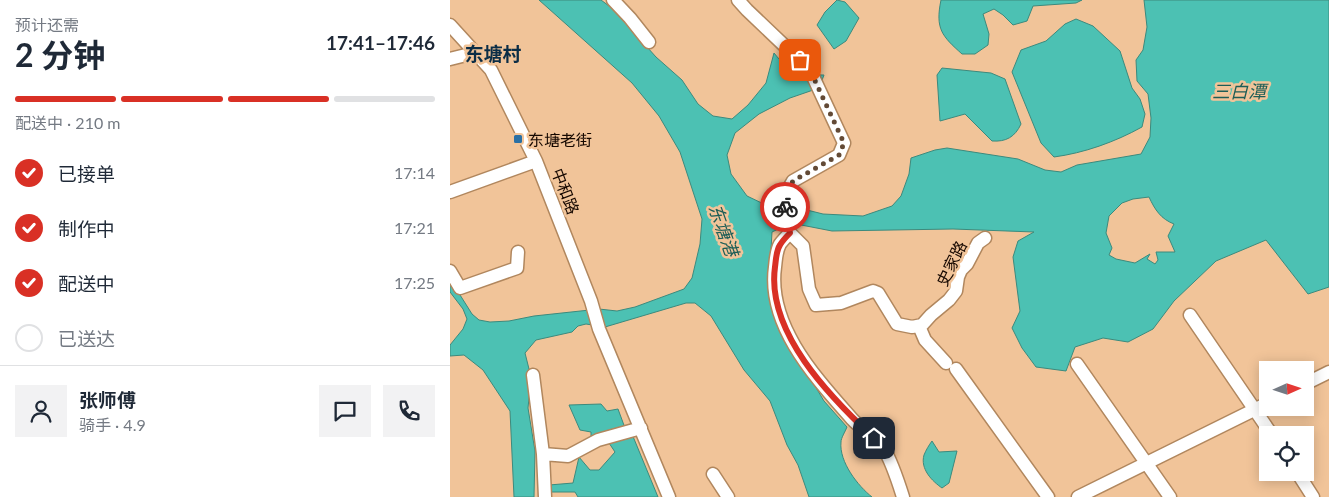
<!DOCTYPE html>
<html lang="zh">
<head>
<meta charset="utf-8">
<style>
	:root { --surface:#fff; --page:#f2f2f3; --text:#1f2937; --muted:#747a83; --line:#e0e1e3; --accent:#d93025 }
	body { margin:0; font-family:Lato,"Noto Sans SC",sans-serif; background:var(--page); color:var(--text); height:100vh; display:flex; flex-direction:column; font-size:19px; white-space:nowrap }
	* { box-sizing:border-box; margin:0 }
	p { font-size:16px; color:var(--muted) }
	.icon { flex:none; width:28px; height:28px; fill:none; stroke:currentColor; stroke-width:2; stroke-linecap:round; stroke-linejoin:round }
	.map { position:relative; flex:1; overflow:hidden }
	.sheet { display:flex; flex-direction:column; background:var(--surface); width:450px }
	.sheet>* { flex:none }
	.needle { width:32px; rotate:87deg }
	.tools { position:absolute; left:809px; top:361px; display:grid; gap:10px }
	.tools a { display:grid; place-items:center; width:55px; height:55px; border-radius:0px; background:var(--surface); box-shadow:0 2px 12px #0003; font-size:25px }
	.pin { position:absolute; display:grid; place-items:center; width:42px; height:42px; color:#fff; margin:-21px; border-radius:10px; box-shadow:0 2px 8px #0006 }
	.courier { position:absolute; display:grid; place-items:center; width:50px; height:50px; margin:-25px; border:4px solid #d93025; border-radius:50%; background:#fff; color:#222; box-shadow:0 1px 6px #0007 }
	.summary em { font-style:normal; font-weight:700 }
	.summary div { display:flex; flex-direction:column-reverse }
	.summary { display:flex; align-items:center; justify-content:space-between; height:85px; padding:0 15px }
	h1 { font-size:32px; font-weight:700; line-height:38px }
	.bar { display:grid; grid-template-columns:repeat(4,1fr); gap:8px 5px; align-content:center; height:60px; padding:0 15px }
	.bar i { height:6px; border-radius:4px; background:var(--line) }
	.bar .current { background:var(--accent) }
	.bar p { grid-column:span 4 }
	.line { display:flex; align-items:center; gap:12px; padding:0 15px; border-top:1px solid var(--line) }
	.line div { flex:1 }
	.round { display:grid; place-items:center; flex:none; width:52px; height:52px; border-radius:0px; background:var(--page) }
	ol { padding:0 15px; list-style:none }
	li { display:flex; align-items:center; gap:15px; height:55px }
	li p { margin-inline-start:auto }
	li .icon { padding:5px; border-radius:50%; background:var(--accent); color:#fff; stroke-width:4 }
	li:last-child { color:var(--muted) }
	li i { width:28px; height:28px; border:2px solid var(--line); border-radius:50% }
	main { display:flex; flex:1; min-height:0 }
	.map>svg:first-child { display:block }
</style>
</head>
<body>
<main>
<section class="sheet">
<div class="summary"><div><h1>2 分钟</h1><p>预计还需</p></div><em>17:41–17:46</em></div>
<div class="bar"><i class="current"></i><i class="current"></i><i class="current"></i><i></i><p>配送中 · 210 m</p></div>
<ol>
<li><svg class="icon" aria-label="check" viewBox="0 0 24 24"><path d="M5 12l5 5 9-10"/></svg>已接单<p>17:14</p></li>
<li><svg class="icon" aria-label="check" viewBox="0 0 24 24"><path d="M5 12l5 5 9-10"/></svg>制作中<p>17:21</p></li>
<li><svg class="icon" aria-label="check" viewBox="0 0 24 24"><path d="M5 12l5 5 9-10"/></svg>配送中<p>17:25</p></li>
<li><i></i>已送达</li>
</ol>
<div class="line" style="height:90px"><a class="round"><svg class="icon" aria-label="person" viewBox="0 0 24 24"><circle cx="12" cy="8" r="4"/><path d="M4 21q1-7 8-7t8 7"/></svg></a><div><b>张师傅</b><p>骑手 · 4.9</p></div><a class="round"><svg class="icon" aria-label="chat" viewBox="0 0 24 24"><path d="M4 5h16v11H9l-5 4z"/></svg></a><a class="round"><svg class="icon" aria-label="phone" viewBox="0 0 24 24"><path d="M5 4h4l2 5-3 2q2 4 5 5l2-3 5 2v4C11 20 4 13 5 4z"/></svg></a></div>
</section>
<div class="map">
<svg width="879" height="497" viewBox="0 0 879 497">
	<rect width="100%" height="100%" fill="#f1c499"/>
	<path fill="#4cc1b3" stroke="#3c8a7d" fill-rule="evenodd" d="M89,0H151L163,9L206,57L232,80L248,104L263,116L282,119L298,105L316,83L324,53C340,73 349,75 374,75L369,88L340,98L309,114L285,133L277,155L281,174L297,196L318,206L345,207L373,214L413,216L442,206L451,196L459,174L461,158L485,150L497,148L568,159L595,170L611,172L627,165L691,154L700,137L701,118L698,94L687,81L686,60L693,50L697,27L694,0H879V287L858,294L816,240L766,261L724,301L703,329L678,342L653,338L625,347L616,371L586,367L572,348L562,328L570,311L563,257L568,241L584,232L503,229L382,231L341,223L322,232L319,284L328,324L374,401L397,427C395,432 391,438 391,442C389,462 408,486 422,497H359L348,465L337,445L320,401L294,370L261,316L245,303H236L155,327L136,324L128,326L122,332L86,340L75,353L81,377L78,408L85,451L84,497H64L60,411L33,370L14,355L0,356V345L13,329L17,319L13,309L0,292V279L22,314L29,320L40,322L59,321L84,316L149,309L167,311L185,307L234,289L242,278L250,244L252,219L230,152L209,116L182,83ZM699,197C705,210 711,219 724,224L718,236L725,252H706L708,260L705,264L697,259L700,254L685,263L666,259L659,255L662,248L656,233L659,216L672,203L683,199Z
		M387,0L395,2L409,18L396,41L384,49L367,25L375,12Z
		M491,0H632L626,3L583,6L577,21L563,25L553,15L544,9L533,14L539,34L538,45L525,54H512C492,36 485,29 491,0Z
		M626,19L643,26L670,51L682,88L690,99L695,114L692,127C665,142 634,153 604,157L591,143L562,72L571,50L596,41L615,24Z
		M492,68L541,73L555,79L571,124C565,137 556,142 542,141L515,114L490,121L487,75Z
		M151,404L157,411L168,409L175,428L143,437L141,436V432L130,430L119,405Z
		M182,434L208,497H128L125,492H100L99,485L123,483L129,457L140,470H149L165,452L157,440Z
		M482,441L489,452L507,451L499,483L492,488C482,481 470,469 474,455C476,450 479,445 482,441Z"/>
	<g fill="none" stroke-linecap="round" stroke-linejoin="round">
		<defs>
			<path id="minor" d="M163,0L180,18L199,42
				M288,0L297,10L360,70L394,143L389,155L343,181L335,195L337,225L340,233C337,236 333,240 330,244C326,251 326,259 325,267C317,326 366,378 402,419C411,429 426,436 433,447C442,462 448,481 453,497
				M0,25L41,70L86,161L141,301L149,329L219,497
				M0,59L24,53
				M0,192L86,161
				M340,233L353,246L359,289L366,305L391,303L423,291L428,293L447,324L462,327L472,325L481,315L499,300L506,291L508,277L511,270L517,264L528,243L535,238
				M0,271L10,288L67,268L68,252
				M740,315L822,435
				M469,326L475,340L496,363
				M627,364L720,497
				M506,369L598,497
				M83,375L93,454L95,497
				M855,384L879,372
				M93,454L118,456L148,440L191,428
				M847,472L863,497
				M263,474L278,497
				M628,497L818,403"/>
		</defs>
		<use href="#minor" stroke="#b1875e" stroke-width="15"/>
		<use href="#minor" stroke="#fff" stroke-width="12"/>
	</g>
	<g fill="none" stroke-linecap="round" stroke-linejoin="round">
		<path stroke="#634a36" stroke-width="5" stroke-dasharray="0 9" d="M335,207V195L343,181L389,155L394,143L360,70L350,60"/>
		<path stroke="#d93025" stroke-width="6" d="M335,207L340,233C337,236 333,240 330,245C326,251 326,260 325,267C316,332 380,397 424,438"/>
	</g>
	<rect fill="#2a70a5" stroke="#f1c499" stroke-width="2" x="63" y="134" width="10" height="10" rx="2.5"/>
	<g text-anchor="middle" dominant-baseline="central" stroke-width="5" stroke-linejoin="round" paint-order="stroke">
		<g font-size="16" fill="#160800" stroke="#f1c499" text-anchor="start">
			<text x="78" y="139">东塘老街</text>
		</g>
		<g font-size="16" fill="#160800" stroke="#f1c499">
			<text transform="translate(116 191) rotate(69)">中和路</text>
			<text transform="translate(501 263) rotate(-64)">史家路</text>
		</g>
		<g font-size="18" font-style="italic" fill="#1e5e57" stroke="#f1c499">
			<text x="789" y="91">三白潭</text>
			<text transform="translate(274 230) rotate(70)">东塘港</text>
		</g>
		<g font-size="19" font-weight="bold" fill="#0b2d46" stroke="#f1c499">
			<text x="43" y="53">东塘村</text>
		</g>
	</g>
</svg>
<div class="tools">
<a><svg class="needle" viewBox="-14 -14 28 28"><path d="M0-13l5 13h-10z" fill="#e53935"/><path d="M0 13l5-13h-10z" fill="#747a83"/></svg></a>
<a><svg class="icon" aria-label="locate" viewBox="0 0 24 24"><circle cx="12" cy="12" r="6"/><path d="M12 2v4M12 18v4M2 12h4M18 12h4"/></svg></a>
</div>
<div class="pin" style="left:350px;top:60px;background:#ea580c"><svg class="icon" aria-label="bag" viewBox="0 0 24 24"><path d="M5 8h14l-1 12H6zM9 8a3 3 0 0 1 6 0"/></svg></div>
<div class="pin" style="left:424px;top:438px;background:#1f2937"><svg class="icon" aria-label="home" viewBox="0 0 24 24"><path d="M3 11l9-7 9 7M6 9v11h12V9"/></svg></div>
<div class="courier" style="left:335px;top:207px"><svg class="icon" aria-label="bike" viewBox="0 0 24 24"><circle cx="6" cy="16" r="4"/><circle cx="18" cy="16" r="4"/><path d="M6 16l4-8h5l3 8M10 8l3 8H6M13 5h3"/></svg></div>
</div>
</main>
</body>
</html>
